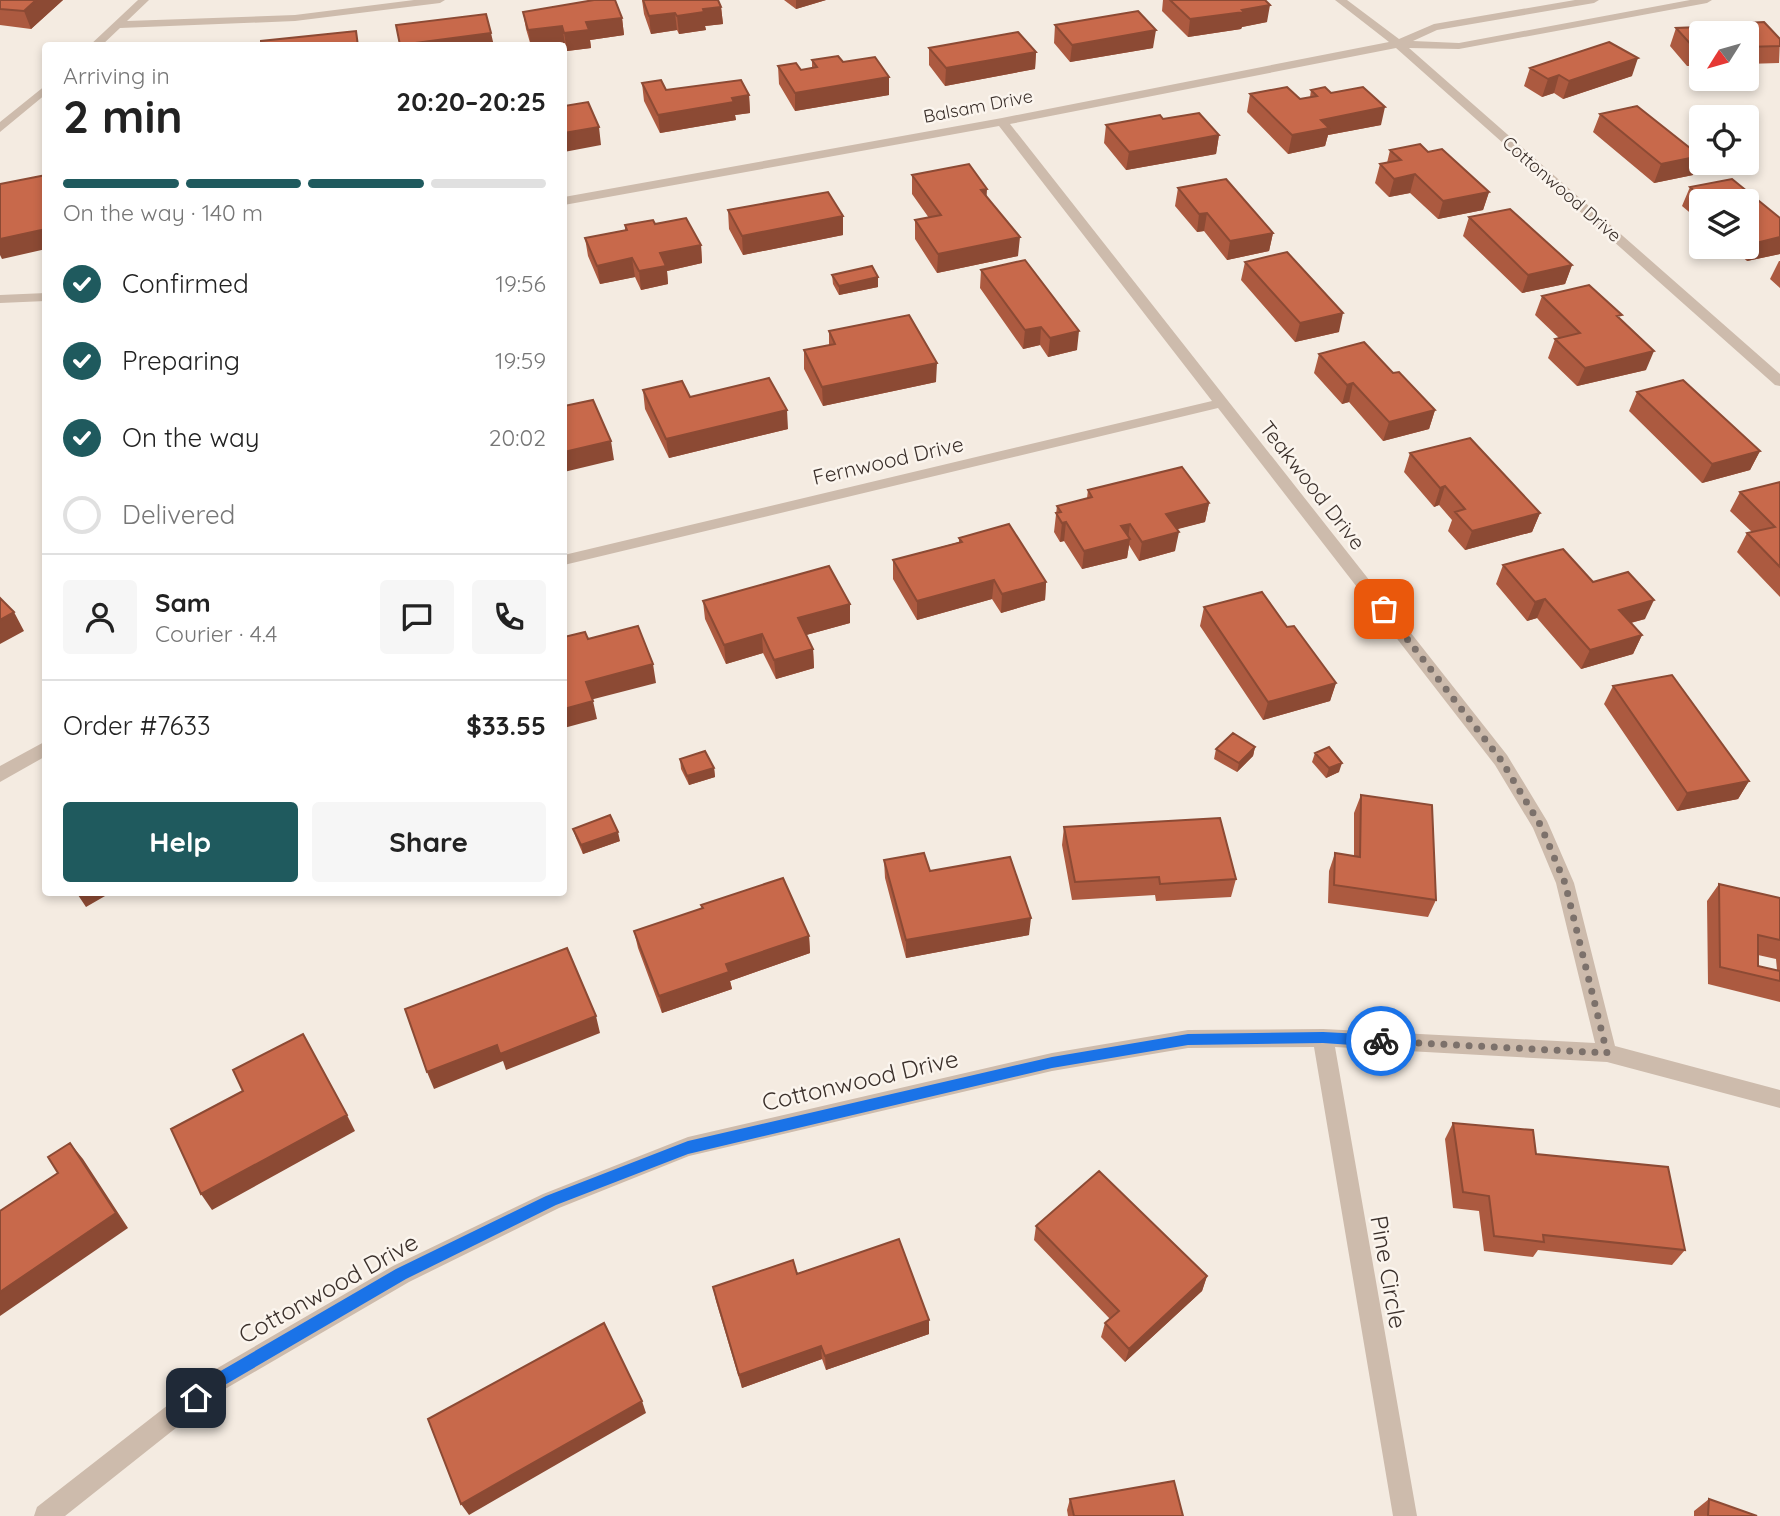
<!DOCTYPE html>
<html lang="en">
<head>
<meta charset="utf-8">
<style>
	:root { --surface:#fff; --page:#f6f6f6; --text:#222; --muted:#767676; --line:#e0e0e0; --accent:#1f5a5e }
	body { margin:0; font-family:Quicksand,sans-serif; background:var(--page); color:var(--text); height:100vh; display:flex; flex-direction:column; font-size:26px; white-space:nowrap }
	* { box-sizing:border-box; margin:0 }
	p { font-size:23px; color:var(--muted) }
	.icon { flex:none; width:38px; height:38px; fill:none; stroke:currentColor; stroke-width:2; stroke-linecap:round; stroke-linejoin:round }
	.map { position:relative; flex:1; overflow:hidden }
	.details { position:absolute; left:42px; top:42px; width:525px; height:854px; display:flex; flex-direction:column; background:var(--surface); border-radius:7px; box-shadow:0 4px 10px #0003 }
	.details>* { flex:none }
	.needle { width:46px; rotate:233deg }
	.buttons { position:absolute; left:1689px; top:21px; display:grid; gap:14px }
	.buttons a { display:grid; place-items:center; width:70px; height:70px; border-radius:7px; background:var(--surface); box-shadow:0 4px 10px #0003; font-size:35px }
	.pin { position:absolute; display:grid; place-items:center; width:60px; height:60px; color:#fff; margin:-30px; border-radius:14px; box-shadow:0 4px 10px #0006 }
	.courier { position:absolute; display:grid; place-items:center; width:70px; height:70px; margin:-35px; border:5px solid #1a73e8; border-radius:50%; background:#fff; color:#222; box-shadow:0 2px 9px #0007 }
	.head em { font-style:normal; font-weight:700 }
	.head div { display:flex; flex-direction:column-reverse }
	.head { display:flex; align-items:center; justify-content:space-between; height:119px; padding:0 21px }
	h1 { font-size:46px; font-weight:700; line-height:52px }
	.bar { display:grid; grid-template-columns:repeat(4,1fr); gap:10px 7px; align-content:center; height:84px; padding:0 21px }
	.bar i { height:9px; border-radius:5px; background:var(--line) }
	.bar .current { background:var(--accent) }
	.bar p { grid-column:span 4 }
	.line { display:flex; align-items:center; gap:18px; padding:0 21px; border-top:2px solid var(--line) }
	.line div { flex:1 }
	.round { display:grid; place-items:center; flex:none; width:74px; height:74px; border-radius:7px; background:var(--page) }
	ol { padding:0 21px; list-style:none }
	li { display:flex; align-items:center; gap:21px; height:77px }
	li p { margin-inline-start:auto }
	li .icon { padding:7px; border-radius:50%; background:var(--accent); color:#fff; stroke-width:4 }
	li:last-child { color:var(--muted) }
	li i { width:38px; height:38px; border:4px solid var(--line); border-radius:50% }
	.button { display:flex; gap:14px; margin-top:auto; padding:14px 21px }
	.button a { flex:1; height:80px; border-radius:7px; background:var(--accent); color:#fff; font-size:28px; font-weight:700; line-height:80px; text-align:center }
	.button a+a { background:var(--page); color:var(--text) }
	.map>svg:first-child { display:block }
</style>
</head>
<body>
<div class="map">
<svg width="1780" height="1516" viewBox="0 0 1780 1516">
	<rect width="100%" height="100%" fill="#f4ebe1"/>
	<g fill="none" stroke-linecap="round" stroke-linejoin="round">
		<path fill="#cdbbac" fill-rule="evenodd" d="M138,0H149L127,21L295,15L414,0H445L440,3L295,21L120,28L101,46H89Z
			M1335,0H1347L1399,39L1434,24L1575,0H1599L1594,3L1437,30L1413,41L1459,43L1690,0H1712L1707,3L1459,49L1409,48L1780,374V386L1775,385L1396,48L1010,124L1507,755L1547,821L1574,883L1615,1046L1780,1090V1108L1607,1062L1335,1047L1417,1516H1393L1314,1047L1188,1048L1052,1071L689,1156L559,1208L409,1282L225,1389L65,1516H34L37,1507L209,1373L393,1266L543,1194L688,1137L1052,1053L1188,1030L1323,1029L1595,1043L1556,883L1533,828L1495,765L1218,408L564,565V555L1212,401L999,126L564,205V197L1002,118L1389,42Z
			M46,85V94L0,132V122Z
			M46,293V301L0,303V295Z
			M46,741V756L0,782V766Z"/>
	</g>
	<path fill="#ac5a40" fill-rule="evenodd" d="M0,0H63L31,29L0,25Z
		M642,0H718L721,7L723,24L705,26L706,30L679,34L677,30L651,34L644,14Z
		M784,0H826L796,9Z
		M1163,0H1265L1267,22L1242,27L1241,29L1188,37L1162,11Z
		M523,12L622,18L624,35L590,40L591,48L567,51L565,43L547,46H531L526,29Z
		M1726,24L1780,39L1779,63L1746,64V33H1701V66H1687L1670,46L1676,28L1725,26Z
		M1055,25L1153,48L1070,62L1054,43Z
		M929,48L1036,52L1035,69L945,86L929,65Z
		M812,60L843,62L889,95L795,111L779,84L778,66L801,70L812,68Z
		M1530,68L1632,76L1563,99L1554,93L1542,97L1524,86Z
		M642,83L666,90L749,95L750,113L735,115L736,120L660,133L644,101Z
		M1311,90L1331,93L1381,125L1328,135L1325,146L1288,154L1247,112L1250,94L1300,99L1310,97Z
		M1600,114L1693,175L1654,183L1593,132Z
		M1163,119L1219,135L1216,154L1126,170L1104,143L1106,125Z
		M1390,150L1428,152L1489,192L1483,210L1438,219L1410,193L1389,197L1375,183L1380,164L1387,163Z
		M912,175L987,197L1018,256L937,273L915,239V220L929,218L912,194Z
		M1732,179L1780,218V254L1747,261L1731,247H1746V201H1701V222L1682,206L1690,187Z
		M1178,188L1273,233L1269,251L1227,260L1204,231L1197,232L1175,206Z
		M728,210L843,216V235L743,255L729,229Z
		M1469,217L1572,265L1565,284L1522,293L1463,236Z
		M655,224L701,245L702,263L667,271L668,284L641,290L635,277L600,284L588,256L585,238L625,230V225Z
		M1779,261H1780V288L1770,279Z
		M1245,262L1339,332L1295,342L1241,280Z
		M981,270L1077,350L1048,357L1040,345L1023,349L980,288Z
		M832,275L878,287L839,295L833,284Z
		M1542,296L1620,320L1646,370L1577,386L1548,358L1555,339L1559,338L1535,315Z
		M829,331L936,382L823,406L804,369V350L829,345Z
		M1319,354L1393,373L1435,410L1429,429L1383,441L1349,402L1342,404L1314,373Z
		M643,390L690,397L788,429L669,458L645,409Z
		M1637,392L1760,451L1750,470L1702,483L1629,411Z
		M1410,453L1540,513L1532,532L1465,550L1448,531L1452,520L1439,505L1434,507L1404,472Z
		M1780,482V597L1737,552L1747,533L1752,532L1730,511L1740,492Z
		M1088,490L1209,503L1205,522L1176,529L1175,551L1139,561L1129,545L1127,558L1082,569L1064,541L1060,542L1054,532L1057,506L1087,498Z
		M959,538L1046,582L1045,600L1001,613L992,599L917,620L893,579V560L959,542Z
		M1503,565L1593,582L1645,619L1631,623L1642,635L1633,654L1581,669L1537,618L1527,621L1496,584Z
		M703,601L850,604V623L806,635L813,649L814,668L776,679L763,653L726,664L705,619Z
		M1204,607L1287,627L1336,683L1330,701L1263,720L1200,626Z
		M1613,686L1749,781L1738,799L1677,811L1604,704Z
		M1255,747L1253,756L1237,772L1214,759L1216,749Z
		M1315,753L1339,772L1326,778L1312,762Z
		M680,759L714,768L715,777L689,785L681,769Z
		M1361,795L1436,900L1428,917L1328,903L1329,871L1335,853L1354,856V813Z
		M1064,827L1236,879L1231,897L1156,901L1155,895L1072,900L1062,845Z
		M573,829L620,841L583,854L576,838Z
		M884,860L930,871L1029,935L906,958L885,878Z
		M1719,884L1780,898V1002L1708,984L1707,901ZM1758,955L1776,959L1777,970L1758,966Z
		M701,905L809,936L810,953L730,981L732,989L662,1013L638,948L634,931L702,909Z
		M1453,1123L1536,1154L1685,1250L1672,1265L1538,1250L1533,1257L1484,1251L1479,1211L1453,1208L1445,1139Z
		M1036,1226L1207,1276L1202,1291L1125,1362L1101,1337L1105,1323L1110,1319L1034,1240Z
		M797,1274L929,1320V1334L826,1370L822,1359L742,1388L716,1301L713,1287Z
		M1070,1499L1183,1516H1068L1067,1510Z
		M1709,1499L1757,1516H1694V1511Z"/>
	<path fill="#8c4a34" d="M36,0H63L31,29L24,11Z
		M796,0H826L796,9Z
		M1270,5L1267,22L1242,27L1241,29L1188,37L1190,19Z
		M721,7L723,24L705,26L706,30L679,34L677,16L703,9Z
		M675,13L677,30L651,34L649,16Z
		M622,18L624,35L590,40L591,48L567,51L564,33L586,22Z
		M562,26L565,43L547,46H531L528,30Z
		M1156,30L1153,48L1070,62L1072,45Z
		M491,33L494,46L400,45Z
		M1036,52L1035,69L945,86L946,68Z
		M1638,58L1632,76L1563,99L1569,81Z
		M1559,75L1554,93L1542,97L1548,79Z
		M889,77V95L795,111V93Z
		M749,95L750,113L735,115L736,120L660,133L658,115L732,98Z
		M1385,107L1381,125L1328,135L1325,146L1288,154L1292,135L1321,120Z
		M599,127L601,145L564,152V133Z
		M1219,135L1216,154L1126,170L1129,152Z
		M1700,156L1693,175L1654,183L1661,164Z
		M1415,174L1410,193L1389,197L1394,179Z
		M987,189L986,207L981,190Z
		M1489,192L1483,210L1438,219L1443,201Z
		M1207,213L1204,231L1197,232L1199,214Z
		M843,216V235L743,255L742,236Z
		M46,229V249L2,259L0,255V239Z
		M1273,233L1269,251L1227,260L1230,241Z
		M1020,237L1018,256L937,273L938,254Z
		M1780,237V254L1747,261L1756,243Z
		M701,245L702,263L667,271L668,284L641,290L639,271L660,253Z
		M632,258L635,277L600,284L597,266Z
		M1572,265L1565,284L1522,293L1528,275Z
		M878,277V287L839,295V286Z
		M1343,313L1339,332L1295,342L1300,323Z
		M1041,327L1040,345L1023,349L1025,330Z
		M1079,331L1077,350L1048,357L1050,338Z
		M1654,351L1646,370L1577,386L1585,368Z
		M937,363L936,382L823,406L822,387Z
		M1353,383L1349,402L1342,404L1347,385Z
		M787,410L788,429L669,458L666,439Z
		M1435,410L1429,429L1383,441L1389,422Z
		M611,441L614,460L564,472V452Z
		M1760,451L1750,470L1702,483L1712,464Z
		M1445,486L1439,505L1434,507L1440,488Z
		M1209,503L1205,522L1163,533L1166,514Z
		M1540,513L1532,532L1465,550L1472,531Z
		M1066,522L1064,541L1060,542L1062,523Z
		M1130,524L1128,539H1130L1127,558L1082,569L1084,551L1121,526Z
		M1179,532L1175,551L1139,561L1142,542Z
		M994,580L992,599L917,620V601Z
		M1046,582L1045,600L1001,613L1002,594Z
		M1545,599L1537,618L1527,621L1535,602Z
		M1654,600L1645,619L1610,628L1619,610Z
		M850,604V623L799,637L798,618Z
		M14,612L24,631L0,644V620Z
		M762,634L763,653L726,664L724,645Z
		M1642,635L1633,654L1581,669L1590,650Z
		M813,649L814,668L776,679L774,660Z
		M653,664L656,683L590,700L586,682Z
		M1336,683L1330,701L1263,720L1268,702Z
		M593,701L597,719L564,728V709Z
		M1255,747L1253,756L1237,772L1239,763Z
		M1342,763L1339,772L1326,778L1329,768Z
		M714,768L715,777L689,785L687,776Z
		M1749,781L1738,799L1677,811L1687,793Z
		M618,832L620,841L583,854L581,845Z
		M76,892H112L86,907Z
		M1031,918L1029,935L906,958V940Z
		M809,936L810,953L730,981L732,989L662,1013L659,996L726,964Z
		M596,1016L600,1033L506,1070L503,1061L434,1089L427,1072L497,1045Z
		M347,1115L355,1131L212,1210L201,1194Z
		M70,1143L83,1159L128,1228L0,1316V1292L116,1213Z
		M1207,1276L1202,1291L1125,1362L1129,1349Z
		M929,1320V1334L826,1370L825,1356Z
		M821,1346L822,1359L742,1388L739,1375Z
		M642,1401L646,1413L469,1515L461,1504Z"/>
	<path fill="#c8694b" stroke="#8c4a34" stroke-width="2" d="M0,0H36L24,11L0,9Z
		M594,0H615L622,18L586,22L589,30L564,33L562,26L528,30L523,12Z
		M643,0H718L721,7L703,9L704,12L677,16L675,13L649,16Z
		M1170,0H1265L1270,5L1242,10L1244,12L1190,19Z
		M1138,11L1156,30L1072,45L1055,25Z
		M486,14L491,33L400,45L396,25Z
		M1764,22L1780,39V46L1746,47V33H1701V48H1694L1676,28L1727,26L1726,24Z
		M356,31L358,46H261V41Z
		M1018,32L1036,52L946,68L929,48Z
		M1609,42L1638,58L1569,81L1559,75L1548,79L1530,68Z
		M838,56L843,62L875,57L889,77L795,93L778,66L796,63L801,70L817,67L812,60Z
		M661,80L666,90L741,80L749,95L732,98L734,102L658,115L642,83Z
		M1287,87L1300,99L1317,96L1311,90L1325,87L1331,93L1363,87L1385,107L1321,120L1329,128L1292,135L1250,94Z
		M588,102L599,127L564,133V106Z
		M1637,106L1700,156L1661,164L1600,114Z
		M1199,113L1219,135L1129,152L1106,125L1160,115L1163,119Z
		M1420,144L1428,152L1442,149L1489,192L1443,201L1415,174L1394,179L1380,164L1401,160L1390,150Z
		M969,164L987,189L981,190L1020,237L938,254L915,220L941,215L912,175Z
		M46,175V229L0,239V184Z
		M1226,179L1273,233L1230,241L1207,213L1199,214L1178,188Z
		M1732,179L1780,218V237L1756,243L1746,235V201H1706L1690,187Z
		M828,192L843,216L742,236L728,210Z
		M1510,209L1572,265L1528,275L1469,217Z
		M686,218L701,245L660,253L666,266L639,271L632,258L597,266L585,238L627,230L625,225L653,220L655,224Z
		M1287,252L1343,313L1300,323L1245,262Z
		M1025,260L1079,331L1050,338L1041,327L1025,330L981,270Z
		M872,266L878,277L839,286L832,275Z
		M1589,285L1622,315L1617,316L1654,351L1585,368L1555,339L1580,333L1542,296Z
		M909,315L937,363L822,387L804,350L835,344L829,331Z
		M1364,342L1393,373L1399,372L1435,410L1389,422L1353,383L1347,385L1319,354Z
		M769,378L787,410L666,439L643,390L682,381L690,397Z
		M1683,380L1760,451L1712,464L1637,392Z
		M593,400L611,441L564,452V406Z
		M1470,438L1540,513L1472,531L1455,512L1465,509L1445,486L1440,488L1410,453Z
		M1182,467L1209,503L1166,514L1179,532L1142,542L1130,524L1121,526L1130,539L1084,551L1066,522L1062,523L1056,513L1061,512L1057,506L1092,497L1088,490Z
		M1780,482V567L1747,533L1775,527L1740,492Z
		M1009,524L1046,582L1002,594L994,580L917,601L893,560L962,542L959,538Z
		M1563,549L1593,582L1628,572L1654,600L1619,610L1642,635L1590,650L1545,599L1535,602L1503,565Z
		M829,566L850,604L798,618L813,649L774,660L762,634L724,645L703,601Z
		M1262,592L1287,627L1294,626L1336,683L1268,702L1204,607Z
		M0,598L14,612L0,620Z
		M638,626L653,664L586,682L593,701L564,709V637L585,632L588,639Z
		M1672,675L1749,781L1687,793L1613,686Z
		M1233,733L1255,747L1239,763L1216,749Z
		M1329,747L1342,763L1329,768L1315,753Z
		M705,751L714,768L687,776L680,759Z
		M1361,795L1432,805L1436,900L1334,885L1335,853L1360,857Z
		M610,815L618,832L581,845L573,829Z
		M1220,818L1236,879L1160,884L1159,877L1075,882L1064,827Z
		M924,853L930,871L1010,857L1031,918L906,940L884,860Z
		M783,878L809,936L726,964L729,972L659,996L634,931L703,908L701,905Z
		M1719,884L1780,898V940L1758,935V966L1780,971V981L1720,967Z
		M567,948L596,1016L500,1054L497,1045L427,1072L405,1009Z
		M303,1034L347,1115L201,1194L171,1129L243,1091L233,1070Z
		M1453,1123L1533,1130L1536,1154L1668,1167L1685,1250L1543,1235L1544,1242L1494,1236L1489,1196L1463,1192Z
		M70,1143L116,1213L0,1292V1211L58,1173L48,1157Z
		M1099,1171L1207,1276L1129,1349L1105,1323L1119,1311L1036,1226Z
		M899,1239L929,1320L825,1356L821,1346L739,1375L713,1287L793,1260L797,1274Z
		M604,1323L642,1401L461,1504L428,1419Z
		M1174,1481L1183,1516H1074L1070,1499Z
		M1709,1499L1757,1516H1708Z"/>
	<path fill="#1a73e8" d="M1323,1032L1381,1035L1388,1041L1381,1047L1323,1043L1188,1045L1052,1068L688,1154L556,1205L406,1279L223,1386L196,1405L191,1403L188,1398L191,1392L212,1376L396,1269L546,1196L688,1141L1052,1057L1188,1034Z"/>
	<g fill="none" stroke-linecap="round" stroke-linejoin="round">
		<path stroke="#7c716b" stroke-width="7" stroke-dasharray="0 12.6" d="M1381,1041L1607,1053L1565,883L1541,826L1501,760L1384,609"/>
	</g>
	<g text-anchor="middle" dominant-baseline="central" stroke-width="5" stroke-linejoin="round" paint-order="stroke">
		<g font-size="18" fill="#3b302b" stroke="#fbf5ee">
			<text transform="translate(978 106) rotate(-11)">Balsam Drive</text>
			<text transform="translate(1562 189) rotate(41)">Cottonwood Drive</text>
		</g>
		<g font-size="21" fill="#3b302b" stroke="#fbf5ee">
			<text transform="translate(888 460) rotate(-13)">Fernwood Drive</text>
			<text transform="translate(1313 485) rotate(52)">Teakwood Drive</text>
		</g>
		<g font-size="24" fill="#3b302b" stroke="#fbf5ee">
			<text transform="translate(860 1080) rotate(-13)">Cottonwood Drive</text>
			<text transform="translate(1389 1272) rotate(80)">Pine Circle</text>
			<text transform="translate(328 1288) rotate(-29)">Cottonwood Drive</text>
		</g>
	</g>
</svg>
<div class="buttons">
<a><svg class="needle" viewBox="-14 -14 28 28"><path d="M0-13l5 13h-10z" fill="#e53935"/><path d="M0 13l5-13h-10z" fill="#767676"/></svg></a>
<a><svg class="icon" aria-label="locate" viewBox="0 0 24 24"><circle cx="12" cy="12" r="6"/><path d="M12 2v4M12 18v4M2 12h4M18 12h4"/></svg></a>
<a><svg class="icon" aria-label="layers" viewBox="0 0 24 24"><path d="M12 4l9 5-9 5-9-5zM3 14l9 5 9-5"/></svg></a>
</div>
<div class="pin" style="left:1384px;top:609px;background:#ea580c"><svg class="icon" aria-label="bag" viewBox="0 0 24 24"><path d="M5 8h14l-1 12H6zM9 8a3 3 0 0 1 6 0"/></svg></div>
<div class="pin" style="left:196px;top:1398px;background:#1f2937"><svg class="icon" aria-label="home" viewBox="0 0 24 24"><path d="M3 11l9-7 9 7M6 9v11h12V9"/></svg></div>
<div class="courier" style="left:1381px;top:1041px"><svg class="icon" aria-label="bike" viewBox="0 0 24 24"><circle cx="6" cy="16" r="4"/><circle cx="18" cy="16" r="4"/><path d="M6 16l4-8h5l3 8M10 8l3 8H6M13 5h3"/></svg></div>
<section class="details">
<div class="head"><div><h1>2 min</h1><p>Arriving in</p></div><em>20:20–20:25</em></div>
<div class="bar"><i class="current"></i><i class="current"></i><i class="current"></i><i></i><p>On the way · 140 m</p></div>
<ol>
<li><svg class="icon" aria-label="check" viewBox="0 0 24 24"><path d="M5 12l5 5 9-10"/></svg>Confirmed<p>19:56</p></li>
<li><svg class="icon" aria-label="check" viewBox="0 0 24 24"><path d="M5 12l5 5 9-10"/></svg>Preparing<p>19:59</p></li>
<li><svg class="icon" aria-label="check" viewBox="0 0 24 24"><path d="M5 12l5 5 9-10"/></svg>On the way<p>20:02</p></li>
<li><i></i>Delivered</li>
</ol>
<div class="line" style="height:126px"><a class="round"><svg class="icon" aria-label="person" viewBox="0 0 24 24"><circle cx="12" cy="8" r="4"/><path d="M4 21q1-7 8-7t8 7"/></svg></a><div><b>Sam</b><p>Courier · 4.4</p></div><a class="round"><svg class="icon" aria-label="chat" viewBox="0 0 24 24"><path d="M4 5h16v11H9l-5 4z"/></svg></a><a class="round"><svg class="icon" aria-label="phone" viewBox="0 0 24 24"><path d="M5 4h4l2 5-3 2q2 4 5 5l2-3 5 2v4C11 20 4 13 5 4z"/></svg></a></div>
<div class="line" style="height:91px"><div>Order #7633</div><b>$33.55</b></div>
<div class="button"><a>Help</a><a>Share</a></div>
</section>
</div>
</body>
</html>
